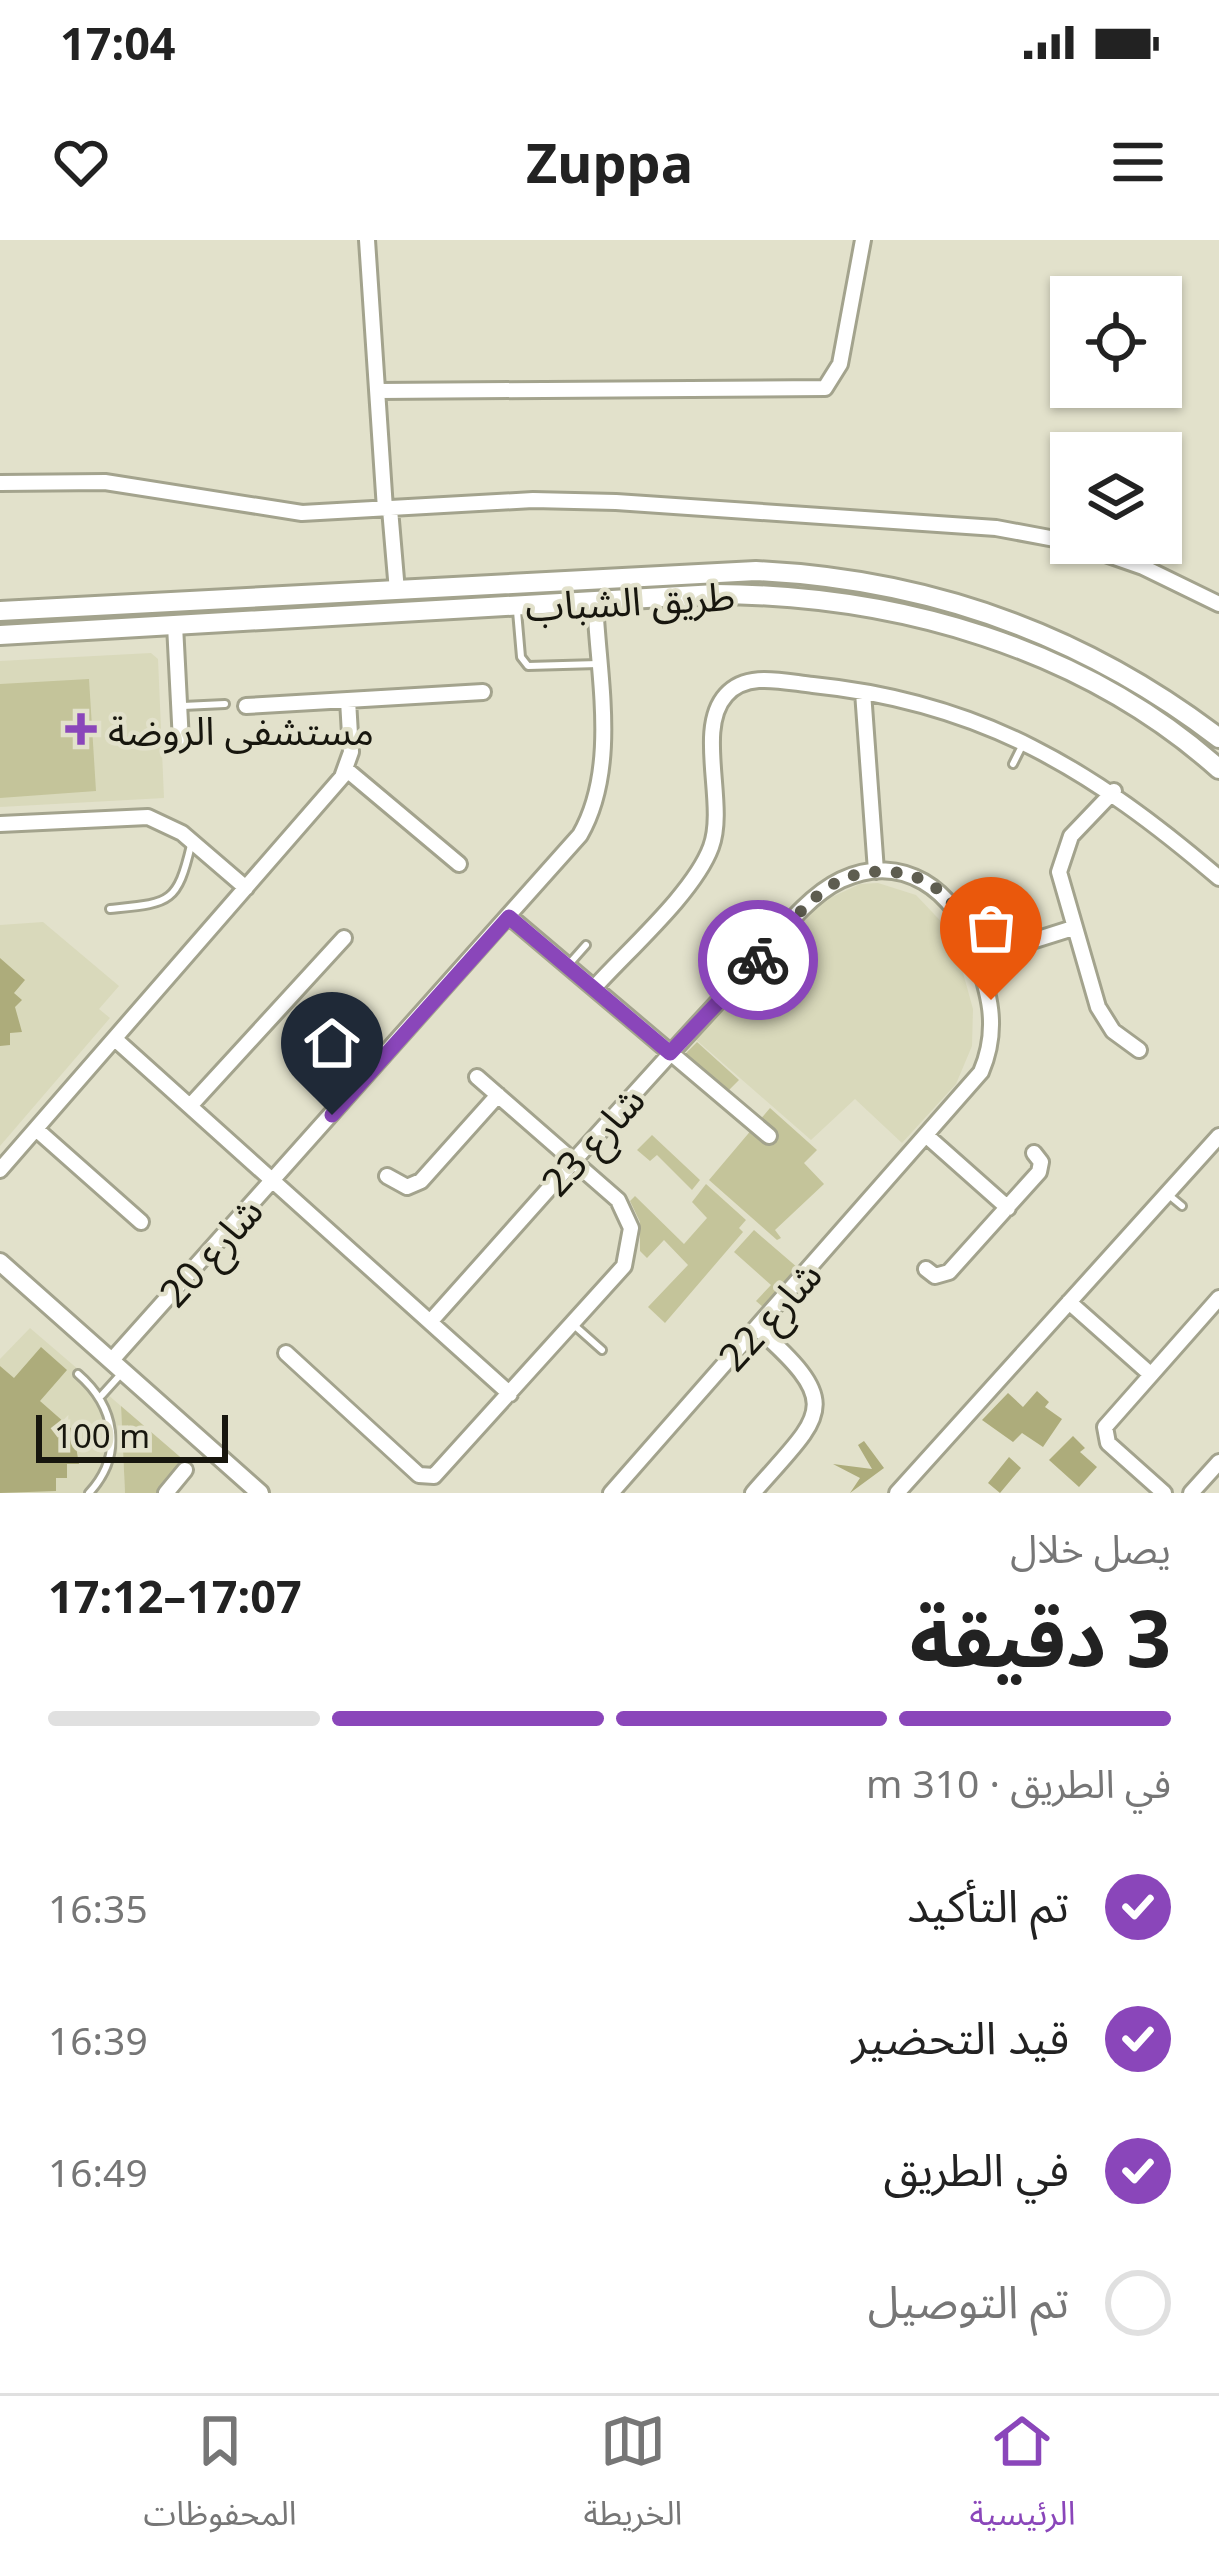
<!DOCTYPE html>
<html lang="ar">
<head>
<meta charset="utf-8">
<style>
	:root { --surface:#fff; --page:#f6f6f6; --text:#222; --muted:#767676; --line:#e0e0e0; --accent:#8a46ba }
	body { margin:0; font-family:"Noto Sans","Noto Sans Arabic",sans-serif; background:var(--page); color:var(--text); direction:rtl; height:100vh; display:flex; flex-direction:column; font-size:45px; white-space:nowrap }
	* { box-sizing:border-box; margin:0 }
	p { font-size:39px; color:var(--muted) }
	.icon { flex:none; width:66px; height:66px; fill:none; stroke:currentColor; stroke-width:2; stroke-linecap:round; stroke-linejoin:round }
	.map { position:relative; height:1253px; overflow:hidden; direction:ltr }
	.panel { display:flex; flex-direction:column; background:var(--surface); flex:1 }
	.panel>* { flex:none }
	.tools { position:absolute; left:1050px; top:36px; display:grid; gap:24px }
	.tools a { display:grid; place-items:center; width:132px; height:132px; border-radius:0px; background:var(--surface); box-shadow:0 3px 9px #0004; font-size:60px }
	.scale { position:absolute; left:36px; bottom:30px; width:192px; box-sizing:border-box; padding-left:12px; border:6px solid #17160e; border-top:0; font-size:33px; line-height:42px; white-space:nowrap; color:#17160e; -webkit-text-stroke:9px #e2e1cb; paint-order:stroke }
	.pin { position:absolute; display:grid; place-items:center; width:102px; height:102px; color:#fff; margin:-123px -51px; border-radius:50% 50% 50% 0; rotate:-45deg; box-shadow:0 0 12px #0007 }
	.pin .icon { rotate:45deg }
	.courier { position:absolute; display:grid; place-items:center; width:120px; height:120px; margin:-60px; border:9px solid #8a46ba; border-radius:50%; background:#fff; color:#222; box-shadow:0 3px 15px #0007 }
	.headline em { font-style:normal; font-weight:700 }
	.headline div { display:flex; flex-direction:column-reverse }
	.headline { display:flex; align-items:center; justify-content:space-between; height:204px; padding:0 48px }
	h1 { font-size:78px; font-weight:700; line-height:90px }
	.bar { display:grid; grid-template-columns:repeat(4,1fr); gap:18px 12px; align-content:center; height:144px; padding:0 48px }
	.bar i { height:15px; border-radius:9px; background:var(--line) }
	.bar .on { background:var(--accent) }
	.bar p { grid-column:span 4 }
	ol { padding:0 48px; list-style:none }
	li { display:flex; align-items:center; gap:36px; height:132px }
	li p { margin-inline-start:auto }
	li .icon { padding:12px; border-radius:50%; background:var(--accent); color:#fff; stroke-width:4 }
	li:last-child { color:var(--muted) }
	li i { width:66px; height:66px; border:6px solid var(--line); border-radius:50% }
	.status { display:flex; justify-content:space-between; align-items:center; height:84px; padding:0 60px; background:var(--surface); direction:ltr }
	.status svg { height:33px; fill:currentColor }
	header { display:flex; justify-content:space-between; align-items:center; height:156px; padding:0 48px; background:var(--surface); font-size:54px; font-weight:700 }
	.dock { display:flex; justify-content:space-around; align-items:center; height:168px; border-top:3px solid var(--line); background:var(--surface); font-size:33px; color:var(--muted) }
	.dock a { display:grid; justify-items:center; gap:6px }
	.dock .on { color:var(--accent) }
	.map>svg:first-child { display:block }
</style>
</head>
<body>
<div class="status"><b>17:04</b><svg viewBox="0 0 49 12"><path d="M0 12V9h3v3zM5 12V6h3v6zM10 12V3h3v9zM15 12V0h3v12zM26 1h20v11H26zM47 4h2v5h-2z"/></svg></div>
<header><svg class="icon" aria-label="menu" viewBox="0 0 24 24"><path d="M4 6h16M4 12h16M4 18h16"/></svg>Zuppa<svg class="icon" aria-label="heart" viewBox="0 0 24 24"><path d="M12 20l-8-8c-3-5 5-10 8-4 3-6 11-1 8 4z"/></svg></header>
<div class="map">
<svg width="1219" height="1253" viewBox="0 0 1219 1253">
	<rect width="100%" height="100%" fill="#e2e1cb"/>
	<path fill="#d9d9bb" d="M151,413L158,419L164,558L0,567V421Z
		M878,643L916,655L952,693L973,769L972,806L956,844L902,903L855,859L811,900L694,798L819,663L860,644Z
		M43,682L119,746L99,769L110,778L0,906V685Z
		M30,1088L121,1166L125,1253H0V1119Z"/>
	<path fill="#c4c49a" d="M712,344C898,348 1073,394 1219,514V524L998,398L784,355L0,393V383Z
		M89,439L96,551L0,558V444Z
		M697,802L739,840L725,854L683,816Z
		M770,868L817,910L804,923L824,944L775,990L781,998L777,1000L709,940Z
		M652,895L700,940L692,950L657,915L650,921L637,910Z
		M706,944L746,980L739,988L743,992L665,1083L648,1067L688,1025L664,1000L647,1018L640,1011V982L630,961L635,956L684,1004L707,978L692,962Z
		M754,990L798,1028L763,1067L756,1061L771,1045L734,1012Z
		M121,1166L186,1222L160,1253H125Z"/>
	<path fill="#adac7b" d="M0,718L25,740L14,753L22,760L15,767L22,792L10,793V805L0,806Z
		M41,1107L67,1130L40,1161L73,1190L79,1224H67V1238H56V1251L0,1253V1126L14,1138Z
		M1037,1151L1049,1162L1045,1167L1062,1179L1043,1207L1022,1193L1013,1202L982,1180L1008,1153L1023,1167Z
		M1073,1196L1085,1208L1080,1212L1097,1227L1079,1247L1049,1220Z
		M864,1201L884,1228L850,1253L860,1238L833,1224L872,1229L858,1205Z
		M1009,1217L1021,1228L1000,1253L988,1243Z"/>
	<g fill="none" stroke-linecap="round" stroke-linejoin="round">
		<defs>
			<path id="service" d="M517,371L521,417L528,426L598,424
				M183,466L225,464
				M1013,524L1023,504
				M110,669C169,663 177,665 191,605
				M570,723L586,705
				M1170,956L1182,966
				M575,1086L602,1110
				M78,1134C115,1166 125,1214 89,1253
				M102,1155L121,1134"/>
			<path id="minor" d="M367,0L385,269
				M378,151L825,148L840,124L863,0
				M0,243L105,242L302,273L533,260L616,262L996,288L1071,302
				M390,269L397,351
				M1074,303L1143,327L1219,364
				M175,385L181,502
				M863,452L876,631
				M246,466L483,452
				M347,530L459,624
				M1114,551L1071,596L1059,632L1098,767L1113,791L1139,810
				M0,584L148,577L182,593L246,648
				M510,677L769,896
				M978,718L1073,688
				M594,748C627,711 694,653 711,607C727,564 695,489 726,455C747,431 784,442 813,445C982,462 1093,530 1219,638
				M115,799L510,1154
				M190,866L344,698
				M36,889L141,982
				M928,897L1008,968
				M0,930L342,537L351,512L348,460
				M387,936L407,947L421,941L498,855
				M926,1029L935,1036L949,1032L1039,932L1041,922L1034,913
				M1069,1062L1149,1133
				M430,1082C534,966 636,849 743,735C772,705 803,658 841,640C903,611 955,651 974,708C989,752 1000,788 981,832L611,1253
				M286,1113L419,1235L434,1236L624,1026L631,988L618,960L477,837
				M111,1121L580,595C619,527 598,436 595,361
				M166,1253L185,1230
				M753,1253C822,1174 846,1166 757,1088
				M897,1253L1219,896
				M1164,1253L1108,1203L1105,1187L1219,1058
				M1191,1253L1219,1222"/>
			<path id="tertiary" d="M0,1022L260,1253"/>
			<path id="secondary" d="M0,371L756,331C927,339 1083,394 1219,498
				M0,395L716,354C897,355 1082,407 1219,529"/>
		</defs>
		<use href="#service" stroke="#a3a38d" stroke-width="12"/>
		<use href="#minor" stroke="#a3a38d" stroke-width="20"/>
		<use href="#tertiary" stroke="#a3a38d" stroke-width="22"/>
		<use href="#secondary" stroke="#a3a38d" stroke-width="24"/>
		<use href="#service" stroke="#fff" stroke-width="6"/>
		<use href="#minor" stroke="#fff" stroke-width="14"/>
		<use href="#tertiary" stroke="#fff" stroke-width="16"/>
		<use href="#secondary" stroke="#fff" stroke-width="18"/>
	</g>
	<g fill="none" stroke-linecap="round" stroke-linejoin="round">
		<path stroke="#5e5d50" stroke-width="12" stroke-dasharray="0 21.6" d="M758,720C780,696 802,665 829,647C848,634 869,630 891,632C958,636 978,705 991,760"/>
		<path stroke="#8a46ba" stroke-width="15" d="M332,875L509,677L670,813L758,720"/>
	</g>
	<path fill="#8a46ba" stroke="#e2e1cb" stroke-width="4.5" d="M75 471h12v12h12v12h-12v12h-12v-12h-12v-12h12z"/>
	<g text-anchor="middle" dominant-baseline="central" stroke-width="9" stroke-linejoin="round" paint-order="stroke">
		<g font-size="39" fill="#17160e" stroke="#e2e1cb">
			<text transform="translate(630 360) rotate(-3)">طريق الشباب</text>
			<text transform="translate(592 900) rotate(-48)">شارع 23</text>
			<text transform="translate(210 1011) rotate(-48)">شارع 20</text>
			<text transform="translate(769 1075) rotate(-48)">شارع 22</text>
		</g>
		<g font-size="39" fill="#17160e" stroke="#e2e1cb" text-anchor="start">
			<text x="108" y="489">مستشفى الروضة</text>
		</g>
	</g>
</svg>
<div class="tools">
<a><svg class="icon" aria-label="locate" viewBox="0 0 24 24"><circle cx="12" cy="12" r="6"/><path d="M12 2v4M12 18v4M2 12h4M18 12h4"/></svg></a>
<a><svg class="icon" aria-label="layers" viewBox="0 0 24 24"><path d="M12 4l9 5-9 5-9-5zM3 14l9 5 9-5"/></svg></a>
</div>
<div class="scale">100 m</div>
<div class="pin" style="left:991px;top:760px;background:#ea580c"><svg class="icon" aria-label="bag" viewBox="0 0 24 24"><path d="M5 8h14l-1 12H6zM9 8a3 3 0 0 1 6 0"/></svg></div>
<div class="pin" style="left:332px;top:875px;background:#1f2937"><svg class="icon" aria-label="home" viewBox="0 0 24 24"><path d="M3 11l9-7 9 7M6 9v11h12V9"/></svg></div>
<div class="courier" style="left:758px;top:720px"><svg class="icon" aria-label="bike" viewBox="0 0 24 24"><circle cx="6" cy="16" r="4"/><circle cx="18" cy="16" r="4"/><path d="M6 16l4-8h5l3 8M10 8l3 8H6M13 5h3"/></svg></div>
</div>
<section class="panel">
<div class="headline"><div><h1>3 دقيقة</h1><p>يصل خلال</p></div><em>17:07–17:12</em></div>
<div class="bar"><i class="on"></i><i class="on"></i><i class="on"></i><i></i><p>في الطريق · 310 m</p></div>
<ol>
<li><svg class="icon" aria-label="check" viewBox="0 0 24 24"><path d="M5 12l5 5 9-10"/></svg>تم التأكيد<p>16:35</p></li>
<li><svg class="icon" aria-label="check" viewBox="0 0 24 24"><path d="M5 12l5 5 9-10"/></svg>قيد التحضير<p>16:39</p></li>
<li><svg class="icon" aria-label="check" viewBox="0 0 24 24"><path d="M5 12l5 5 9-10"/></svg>في الطريق<p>16:49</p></li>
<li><i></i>تم التوصيل</li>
</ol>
</section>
<nav class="dock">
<a class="on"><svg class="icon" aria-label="home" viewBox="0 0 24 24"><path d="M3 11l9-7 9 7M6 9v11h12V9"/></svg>الرئيسية</a>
<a><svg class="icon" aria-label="map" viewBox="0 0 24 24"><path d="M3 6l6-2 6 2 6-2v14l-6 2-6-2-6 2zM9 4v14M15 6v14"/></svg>الخريطة</a>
<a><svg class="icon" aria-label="saved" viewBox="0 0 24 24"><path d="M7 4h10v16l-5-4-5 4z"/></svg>المحفوظات</a>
</nav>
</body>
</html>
